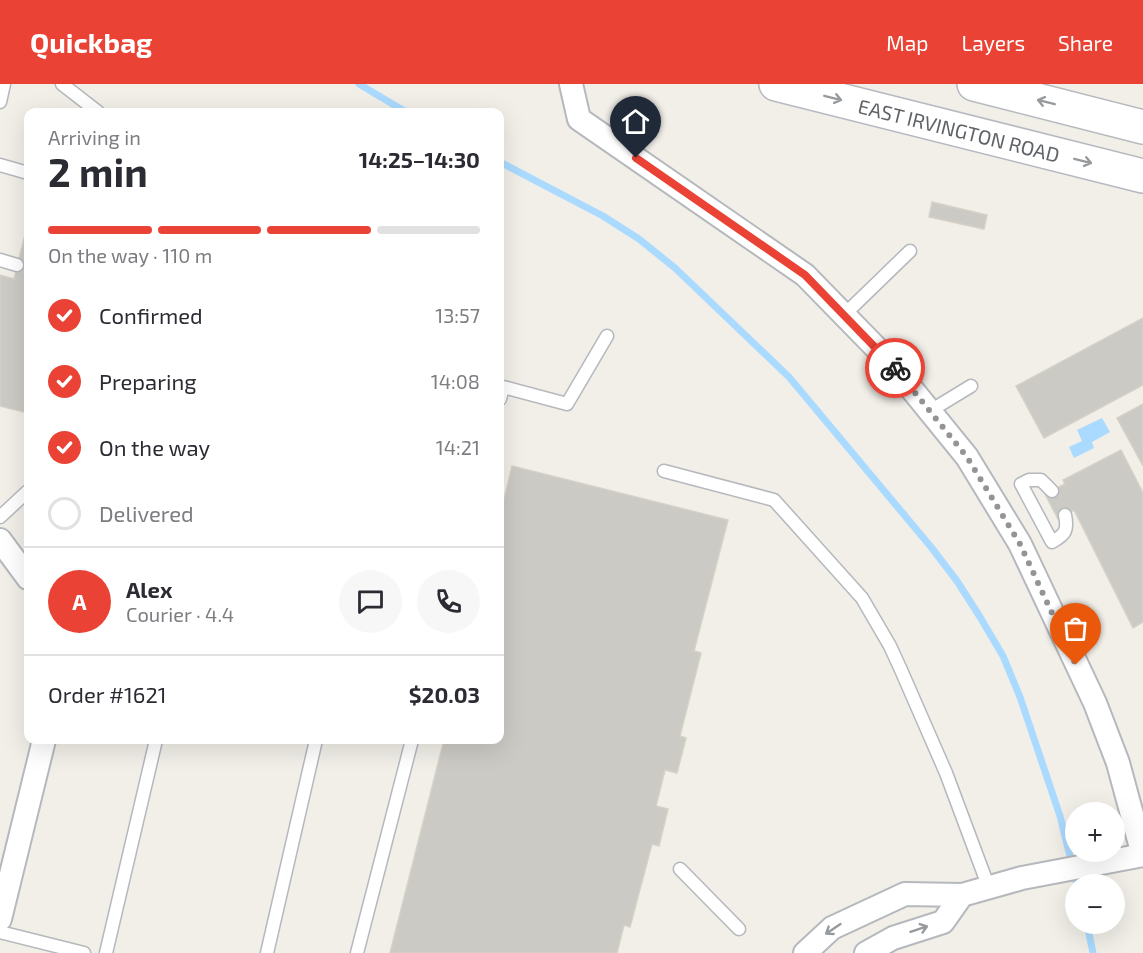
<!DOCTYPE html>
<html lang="en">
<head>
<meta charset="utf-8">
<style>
	:root { --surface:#fff; --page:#f7f7f7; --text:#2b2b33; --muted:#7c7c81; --line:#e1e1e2; --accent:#ea4335 }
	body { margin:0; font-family:"Exo 2",sans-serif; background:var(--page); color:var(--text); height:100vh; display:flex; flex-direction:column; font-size:22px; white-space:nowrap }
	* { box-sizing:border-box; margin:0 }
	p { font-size:20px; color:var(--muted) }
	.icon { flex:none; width:33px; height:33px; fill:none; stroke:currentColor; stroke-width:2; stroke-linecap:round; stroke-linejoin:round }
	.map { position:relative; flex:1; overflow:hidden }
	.side { position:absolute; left:24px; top:24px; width:480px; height:636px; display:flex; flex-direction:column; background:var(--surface); border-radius:12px; box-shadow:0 6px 24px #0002 }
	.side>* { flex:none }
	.buttons { position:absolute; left:1065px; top:718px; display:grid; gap:12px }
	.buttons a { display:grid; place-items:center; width:60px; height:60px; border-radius:50%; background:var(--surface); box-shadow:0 6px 24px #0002; font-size:30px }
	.pin { position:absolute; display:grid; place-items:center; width:51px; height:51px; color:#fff; margin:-62px -26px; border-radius:50% 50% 50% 0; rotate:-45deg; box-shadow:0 0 6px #0007 }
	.pin .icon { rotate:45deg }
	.courier { position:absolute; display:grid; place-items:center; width:60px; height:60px; margin:-30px; border:4px solid #ea4335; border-radius:50%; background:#fff; color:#222; box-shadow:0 2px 8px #0007 }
	.headline em { font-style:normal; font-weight:700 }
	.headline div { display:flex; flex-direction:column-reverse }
	.headline { display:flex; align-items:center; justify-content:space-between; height:102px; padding:0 24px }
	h1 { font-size:39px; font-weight:700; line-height:45px }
	.bar { display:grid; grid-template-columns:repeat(4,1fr); gap:9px 6px; align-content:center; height:72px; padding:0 24px }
	.bar i { height:8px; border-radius:4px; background:var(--line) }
	.bar .on { background:var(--accent) }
	.bar p { grid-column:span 4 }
	.line { display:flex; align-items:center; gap:15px; padding:0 24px; border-top:2px solid var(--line) }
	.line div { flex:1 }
	.round { display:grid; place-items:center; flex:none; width:63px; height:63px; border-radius:32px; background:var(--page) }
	ol { padding:0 24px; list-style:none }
	li { display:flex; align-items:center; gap:18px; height:66px }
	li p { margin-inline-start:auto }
	li .icon { padding:6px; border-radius:50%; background:var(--accent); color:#fff; stroke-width:4 }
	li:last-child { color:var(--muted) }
	li i { width:33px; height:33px; border:3px solid var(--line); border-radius:50% }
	header { display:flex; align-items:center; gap:36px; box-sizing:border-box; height:84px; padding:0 30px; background:var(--accent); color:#fff }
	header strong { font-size:28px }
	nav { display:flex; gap:33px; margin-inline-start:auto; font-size:21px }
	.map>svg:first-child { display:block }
</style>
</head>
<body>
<header>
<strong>Quickbag</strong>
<nav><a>Map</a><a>Layers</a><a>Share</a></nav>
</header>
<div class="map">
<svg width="1143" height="869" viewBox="0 0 1143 869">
	<rect width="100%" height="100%" fill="#f1efe8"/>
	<path fill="#aadaff" d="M1102,334L1110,348L1092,358L1094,364L1074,374L1069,363L1082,357L1077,346Z"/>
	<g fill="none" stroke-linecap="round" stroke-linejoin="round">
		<path stroke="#aadaff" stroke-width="7" d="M359,0L406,28
			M500,78L603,132L639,155L675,184L789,293L931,463L957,497L980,533L1003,572L1020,613L1060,732L1077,801
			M1087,840L1093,869"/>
	</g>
	<path fill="#cccac5" stroke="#d6d1c6" stroke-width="1.5" d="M932,118L987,131L984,145L929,133Z
		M26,147L28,148V329L0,322V191L14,195Z
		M1143,234V301L1044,354L1016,302Z
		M1143,320V382L1117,334Z
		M1121,366L1143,409V538L1133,544L1074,426L1058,435L1045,410L1065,400L1063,396Z
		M512,382L728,436L694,567L701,569L680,652L686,654L677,689L665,686L656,722L668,725L659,762L652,760L630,843L624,841L617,869H390L444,656H500V433Z"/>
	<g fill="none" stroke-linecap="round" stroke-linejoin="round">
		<defs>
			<path id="lane" d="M62,0L98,28
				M0,18L4,0
				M0,81L28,89
				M0,176L17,181
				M844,231L910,167
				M500,315L503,303L567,320L607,252
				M930,327L971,302
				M664,387L774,416L862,514L890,562L901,586L946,689L989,804
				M1052,407L1041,396H1029L1021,400L1052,458C1066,450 1068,446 1065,431
				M0,433L28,407
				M680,785L739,845
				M0,848L84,869
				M106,869L156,656
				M267,869L316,656
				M357,869L412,656"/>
			<path id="street" d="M571,0L579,35L805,191L889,277L967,373L1020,460L1095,619L1118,679L1143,771
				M0,456L28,494
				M962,811L1022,794L1143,771
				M0,835L44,656
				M805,869L832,844L905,810L962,811L943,838L893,854L866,869"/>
			<path id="secondary" d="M776,0L1143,92
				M974,0L1143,43"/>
		</defs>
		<use href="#lane" stroke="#b5b8bc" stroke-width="15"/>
		<use href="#street" stroke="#b5b8bc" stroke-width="26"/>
		<use href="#secondary" stroke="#b6babf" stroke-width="36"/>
		<use href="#lane" stroke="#fff" stroke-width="12"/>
		<use href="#street" stroke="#fff" stroke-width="22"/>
		<use href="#secondary" stroke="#fff" stroke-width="33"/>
	</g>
	<defs><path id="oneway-shaft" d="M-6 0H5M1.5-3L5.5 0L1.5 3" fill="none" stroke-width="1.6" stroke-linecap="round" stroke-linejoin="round" transform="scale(1.5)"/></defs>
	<g stroke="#979a9d">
		<use href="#oneway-shaft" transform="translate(833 14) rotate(14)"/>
		<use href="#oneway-shaft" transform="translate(1046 18) rotate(-166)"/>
		<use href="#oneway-shaft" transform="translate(1083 77) rotate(14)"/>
		<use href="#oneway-shaft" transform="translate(833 845) rotate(146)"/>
		<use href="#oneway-shaft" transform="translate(919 845) rotate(-18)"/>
	</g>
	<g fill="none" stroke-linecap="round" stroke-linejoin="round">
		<path stroke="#929495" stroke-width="6" stroke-dasharray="0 10.8" d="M895,284L967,373L1020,460L1076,581"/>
		<path stroke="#ea4335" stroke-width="8" d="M636,74L805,191L895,284"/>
	</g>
	<g text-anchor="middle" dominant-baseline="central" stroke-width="4.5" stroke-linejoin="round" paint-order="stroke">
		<g font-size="20" fill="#5f6368" stroke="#fff">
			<text transform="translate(959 46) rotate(14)">EAST IRVINGTON ROAD</text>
		</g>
	</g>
</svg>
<div class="buttons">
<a>+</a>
<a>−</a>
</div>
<div class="pin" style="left:1076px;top:581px;background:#ea580c"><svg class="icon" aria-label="bag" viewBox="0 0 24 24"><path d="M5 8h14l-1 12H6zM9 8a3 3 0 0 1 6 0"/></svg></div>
<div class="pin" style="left:636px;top:74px;background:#1f2937"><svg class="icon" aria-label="home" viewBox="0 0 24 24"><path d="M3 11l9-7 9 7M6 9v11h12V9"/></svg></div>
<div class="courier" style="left:895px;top:284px"><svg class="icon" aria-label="bike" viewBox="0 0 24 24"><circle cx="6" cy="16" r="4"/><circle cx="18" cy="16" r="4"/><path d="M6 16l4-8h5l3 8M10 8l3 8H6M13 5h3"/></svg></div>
<section class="side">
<div class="headline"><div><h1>2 min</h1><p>Arriving in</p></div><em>14:25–14:30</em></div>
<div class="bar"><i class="on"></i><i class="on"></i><i class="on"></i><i></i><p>On the way · 110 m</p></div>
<ol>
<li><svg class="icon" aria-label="check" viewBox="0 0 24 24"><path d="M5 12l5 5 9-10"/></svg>Confirmed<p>13:57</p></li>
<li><svg class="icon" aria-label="check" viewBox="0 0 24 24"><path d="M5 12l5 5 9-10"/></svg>Preparing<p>14:08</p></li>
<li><svg class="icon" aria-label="check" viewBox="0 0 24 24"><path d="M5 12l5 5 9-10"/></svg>On the way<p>14:21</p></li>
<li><i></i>Delivered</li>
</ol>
<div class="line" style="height:108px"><b class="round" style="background:var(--accent);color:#fff">A</b><div><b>Alex</b><p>Courier · 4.4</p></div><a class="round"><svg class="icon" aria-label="chat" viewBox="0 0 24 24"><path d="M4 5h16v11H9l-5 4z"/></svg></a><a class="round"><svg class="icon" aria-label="phone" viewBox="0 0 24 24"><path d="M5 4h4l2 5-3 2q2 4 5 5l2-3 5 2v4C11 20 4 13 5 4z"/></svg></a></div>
<div class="line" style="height:78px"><div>Order #1621</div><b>$20.03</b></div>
</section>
</div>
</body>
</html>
